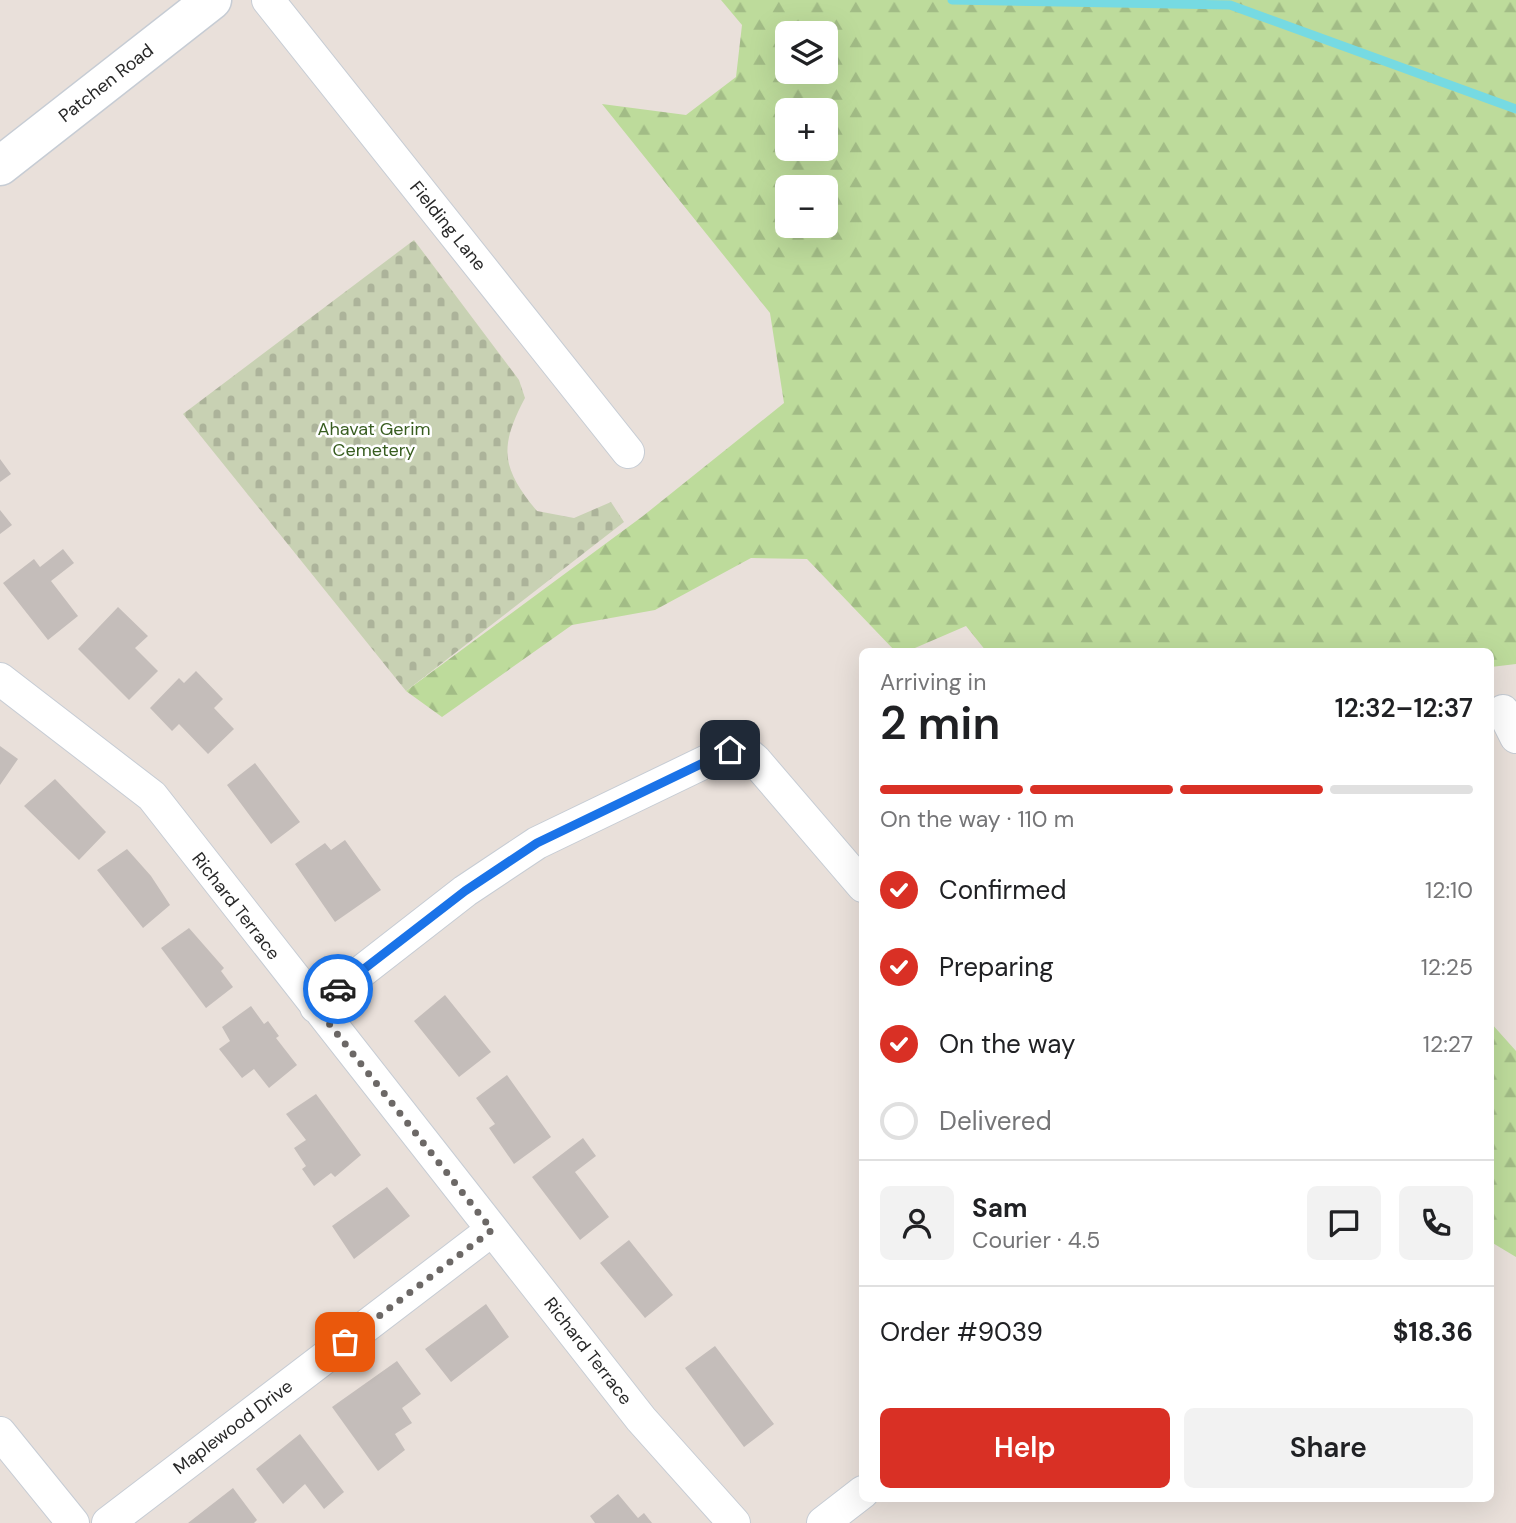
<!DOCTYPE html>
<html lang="en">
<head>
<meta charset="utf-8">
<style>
	:root { --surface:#fff; --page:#f2f2f2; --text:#202124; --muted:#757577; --line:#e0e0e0; --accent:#d93025 }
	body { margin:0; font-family:"DM Sans",sans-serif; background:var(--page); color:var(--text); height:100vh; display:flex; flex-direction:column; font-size:26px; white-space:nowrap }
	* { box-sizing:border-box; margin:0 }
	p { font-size:23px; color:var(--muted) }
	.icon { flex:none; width:38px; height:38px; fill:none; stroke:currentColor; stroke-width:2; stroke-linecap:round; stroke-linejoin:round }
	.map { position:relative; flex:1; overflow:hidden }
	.details { position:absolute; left:859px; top:648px; width:635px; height:854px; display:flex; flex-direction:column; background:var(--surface); border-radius:10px; box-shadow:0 7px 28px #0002 }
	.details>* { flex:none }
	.controls { position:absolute; left:775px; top:21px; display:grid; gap:14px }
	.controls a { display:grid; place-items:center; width:63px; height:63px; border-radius:10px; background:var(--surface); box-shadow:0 7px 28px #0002; font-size:35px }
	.pin { position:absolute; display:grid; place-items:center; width:60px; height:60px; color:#fff; margin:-30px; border-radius:14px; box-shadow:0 4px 10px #0006 }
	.courier { position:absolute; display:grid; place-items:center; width:70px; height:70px; margin:-35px; border:5px solid #1a73e8; border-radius:50%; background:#fff; color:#222; box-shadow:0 2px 9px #0007 }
	.headline em { font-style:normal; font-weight:600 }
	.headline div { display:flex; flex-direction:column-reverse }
	.headline { display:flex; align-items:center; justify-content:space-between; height:119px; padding:0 21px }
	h1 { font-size:46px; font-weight:600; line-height:52px }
	.bar { display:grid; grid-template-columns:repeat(4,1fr); gap:10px 7px; align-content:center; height:84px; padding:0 21px }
	.bar i { height:9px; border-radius:5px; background:var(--line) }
	.bar .on { background:var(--accent) }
	.bar p { grid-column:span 4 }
	.line { display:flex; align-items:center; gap:18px; padding:0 21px; border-top:2px solid var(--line) }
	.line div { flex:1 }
	.round { display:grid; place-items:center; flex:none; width:74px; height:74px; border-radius:10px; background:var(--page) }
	ol { padding:0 21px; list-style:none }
	li { display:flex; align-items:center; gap:21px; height:77px }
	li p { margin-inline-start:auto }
	li .icon { padding:7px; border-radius:50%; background:var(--accent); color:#fff; stroke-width:4 }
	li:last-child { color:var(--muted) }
	li i { width:38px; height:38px; border:4px solid var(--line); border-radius:50% }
	.action { display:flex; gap:14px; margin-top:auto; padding:14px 21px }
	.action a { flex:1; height:80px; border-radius:10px; background:var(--accent); color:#fff; font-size:28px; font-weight:600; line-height:80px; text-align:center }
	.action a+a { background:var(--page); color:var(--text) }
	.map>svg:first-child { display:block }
</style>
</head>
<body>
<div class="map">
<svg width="1516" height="1523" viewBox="0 0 1516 1523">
	<defs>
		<pattern id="forest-firs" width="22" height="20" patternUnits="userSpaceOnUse" patternTransform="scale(1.75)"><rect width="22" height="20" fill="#bddb9b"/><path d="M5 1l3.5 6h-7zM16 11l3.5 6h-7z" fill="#a2bc86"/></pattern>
		<pattern id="cemetery-stones" width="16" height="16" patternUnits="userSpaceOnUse" patternTransform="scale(1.75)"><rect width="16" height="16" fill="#c8d1b3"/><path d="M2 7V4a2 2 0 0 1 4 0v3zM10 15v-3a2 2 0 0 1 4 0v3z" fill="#acb39a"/></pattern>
	</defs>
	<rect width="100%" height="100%" fill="#e9e0da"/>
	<path fill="url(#forest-firs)" fill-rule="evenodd" d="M721,0H1516V664L1491,667V651H986L966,626L908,651H895L807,559L751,558L655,610L572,625L442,717L406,691L643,516L784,403L770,313L602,104L686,115L736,77L742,25ZM788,33H826V72H788ZM788,110H826V149H788ZM788,187H826V226H788Z
		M1491,1023L1516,1051V1257L1491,1242Z"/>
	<path fill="url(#cemetery-stones)" d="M414,240L519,380L525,398C499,447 501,468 537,511L574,518L611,502L624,522L406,691L183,414Z"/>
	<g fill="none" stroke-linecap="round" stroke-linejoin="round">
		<path stroke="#76dae2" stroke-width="9" d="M952,0L1230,5L1516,109"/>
	</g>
	<path fill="#c4bdba" d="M0,459L11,474L0,482Z
		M0,510L12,525L0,534Z
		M63,549L74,563L51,581L78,616L48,640L3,583L34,559L40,567Z
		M118,607L148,636L135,648L158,671L129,700L78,649Z
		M196,671L223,699L214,708L234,729L208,754L179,724L172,731L150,708L179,678L184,683Z
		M0,746L18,759L0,785Z
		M255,763L300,822L271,844L227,785Z
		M55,779L106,832L79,860L24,806Z
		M345,840L381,890L335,922L295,864L325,843L331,850Z
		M127,849L151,876L170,905L143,928L97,870Z
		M189,928L224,968L221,971L233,987L206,1008L161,948Z
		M445,995L491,1052L459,1077L414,1021Z
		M251,1006L264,1024L268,1021L279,1036L276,1038L297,1065L269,1088L254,1069L242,1078L219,1049L230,1041L222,1027Z
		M507,1075L551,1137L514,1164L489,1128L495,1124L476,1098Z
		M316,1094L361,1155L335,1177L331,1173L314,1186L302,1169L306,1166L294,1148L306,1140L286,1114Z
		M583,1138L596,1156L575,1172L609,1217L580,1240L532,1177Z
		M387,1187L410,1216L354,1259L332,1226Z
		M629,1240L673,1295L645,1318L600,1263Z
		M486,1304L509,1337L451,1382L425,1349Z
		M715,1346L774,1424L744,1447L685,1368Z
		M397,1361L421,1394L402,1408L412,1423L395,1434L405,1450L378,1471L332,1407Z
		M300,1434L344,1492L324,1509L305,1484L283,1504L256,1469Z
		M233,1488L257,1520L254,1523H188Z
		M618,1494L638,1518L644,1513L652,1523H595L590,1516Z"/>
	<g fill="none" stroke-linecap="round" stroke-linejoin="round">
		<defs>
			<path id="minor" d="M268,0L628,452
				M0,679L152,796L641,1419L734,1523
				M1503,711L1516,737
				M316,1007L465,891L537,843L730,750H743L755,760L863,886
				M0,1433L73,1523
				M108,1523L492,1230
				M823,1523L863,1492"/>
			<path id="tertiary" d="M0,166L212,0"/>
		</defs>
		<use href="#minor" stroke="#c6ccd4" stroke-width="34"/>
		<use href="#tertiary" stroke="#c6ccd4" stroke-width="41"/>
		<use href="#minor" stroke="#fff" stroke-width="32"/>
		<use href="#tertiary" stroke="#fff" stroke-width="38"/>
	</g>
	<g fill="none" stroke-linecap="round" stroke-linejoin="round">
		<path stroke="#6c6866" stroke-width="7" stroke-dasharray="0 12.6" d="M338,989L316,1007L492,1230L345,1342"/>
		<path stroke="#1a73e8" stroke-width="9" d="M338,989L465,891L537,843L730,750"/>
	</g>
	<g text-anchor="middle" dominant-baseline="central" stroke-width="5" stroke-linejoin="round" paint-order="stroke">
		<g font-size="18" fill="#282828" stroke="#fff">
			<text transform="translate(106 83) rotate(-38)">Patchen Road</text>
			<text transform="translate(448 226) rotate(51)">Fielding Lane</text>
			<text transform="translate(236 906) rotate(52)">Richard Terrace</text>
			<text transform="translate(588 1351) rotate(52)">Richard Terrace</text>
			<text transform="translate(233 1427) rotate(-37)">Maplewood Drive</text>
		</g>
		<g font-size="18" fill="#385d20" stroke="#fff">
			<text x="374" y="429">Ahavat Gerim<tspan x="374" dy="21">Cemetery</tspan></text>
		</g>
	</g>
</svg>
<div class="controls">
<a><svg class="icon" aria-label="layers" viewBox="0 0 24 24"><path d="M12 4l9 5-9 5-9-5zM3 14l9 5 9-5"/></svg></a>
<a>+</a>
<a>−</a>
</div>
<div class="pin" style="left:345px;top:1342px;background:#ea580c"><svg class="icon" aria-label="bag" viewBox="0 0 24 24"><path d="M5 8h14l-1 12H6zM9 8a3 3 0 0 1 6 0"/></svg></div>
<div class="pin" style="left:730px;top:750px;background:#1f2937"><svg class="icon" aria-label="home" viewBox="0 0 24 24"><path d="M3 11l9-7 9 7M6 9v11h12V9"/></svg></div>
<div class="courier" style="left:338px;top:989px"><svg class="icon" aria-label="car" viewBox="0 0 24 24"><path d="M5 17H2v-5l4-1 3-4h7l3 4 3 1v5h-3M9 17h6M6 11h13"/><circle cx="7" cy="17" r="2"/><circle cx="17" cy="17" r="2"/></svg></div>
<section class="details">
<div class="headline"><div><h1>2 min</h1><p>Arriving in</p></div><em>12:32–12:37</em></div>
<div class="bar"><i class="on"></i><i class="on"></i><i class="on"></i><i></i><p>On the way · 110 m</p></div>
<ol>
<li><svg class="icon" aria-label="check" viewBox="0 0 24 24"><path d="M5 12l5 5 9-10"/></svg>Confirmed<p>12:10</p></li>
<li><svg class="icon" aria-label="check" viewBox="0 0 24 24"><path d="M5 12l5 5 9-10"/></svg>Preparing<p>12:25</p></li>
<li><svg class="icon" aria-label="check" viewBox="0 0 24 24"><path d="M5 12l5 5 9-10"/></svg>On the way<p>12:27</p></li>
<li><i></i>Delivered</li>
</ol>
<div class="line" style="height:126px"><a class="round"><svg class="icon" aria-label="person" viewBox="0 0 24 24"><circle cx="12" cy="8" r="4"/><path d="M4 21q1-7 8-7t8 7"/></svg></a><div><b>Sam</b><p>Courier · 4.5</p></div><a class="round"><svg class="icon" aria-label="chat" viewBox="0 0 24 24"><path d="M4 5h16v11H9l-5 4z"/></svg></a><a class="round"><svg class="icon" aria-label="phone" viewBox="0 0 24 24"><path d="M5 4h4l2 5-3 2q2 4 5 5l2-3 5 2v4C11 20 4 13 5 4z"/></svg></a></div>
<div class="line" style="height:91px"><div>Order #9039</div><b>$18.36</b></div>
<div class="action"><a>Help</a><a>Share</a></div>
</section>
</div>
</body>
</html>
